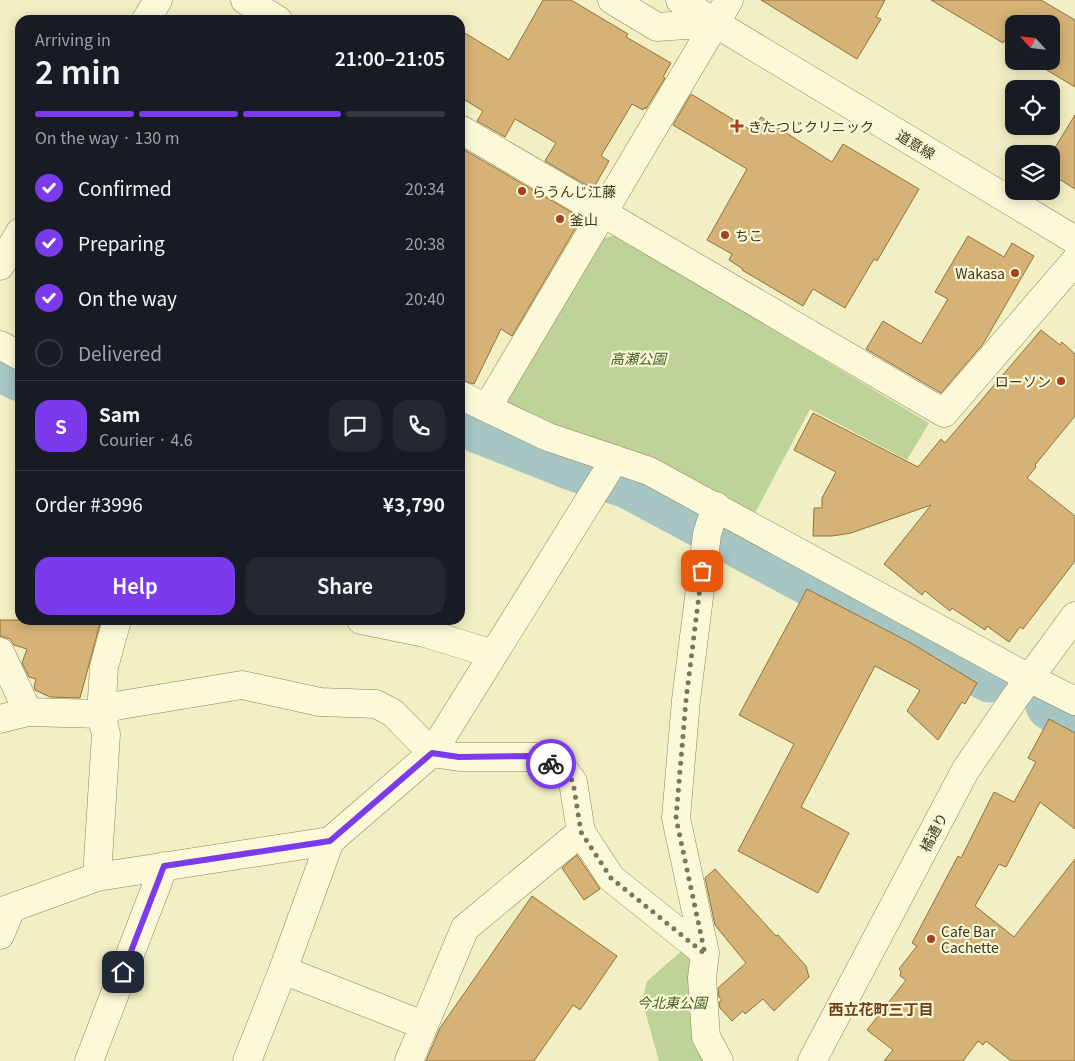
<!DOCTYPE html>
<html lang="en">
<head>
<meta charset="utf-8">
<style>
	:root { --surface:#171b24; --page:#242831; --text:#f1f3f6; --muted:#9ea1a6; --line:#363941; --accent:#7c3aed }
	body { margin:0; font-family:Georgia,"Noto Sans JP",serif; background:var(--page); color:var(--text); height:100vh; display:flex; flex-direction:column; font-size:19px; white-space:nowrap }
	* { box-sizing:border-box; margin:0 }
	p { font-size:16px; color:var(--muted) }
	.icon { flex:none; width:28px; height:28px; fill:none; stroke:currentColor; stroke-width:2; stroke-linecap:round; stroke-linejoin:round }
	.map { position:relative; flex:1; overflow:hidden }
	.sheet { position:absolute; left:15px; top:15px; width:450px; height:610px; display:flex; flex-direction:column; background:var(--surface); border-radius:15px; box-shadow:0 2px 12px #0003 }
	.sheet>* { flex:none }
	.needle { width:32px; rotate:297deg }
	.fabs { position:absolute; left:1005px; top:15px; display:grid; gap:10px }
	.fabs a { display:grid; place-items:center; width:55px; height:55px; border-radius:10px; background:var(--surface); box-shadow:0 2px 12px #0003; font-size:25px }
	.pin { position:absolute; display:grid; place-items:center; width:42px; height:42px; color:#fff; margin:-21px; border-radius:10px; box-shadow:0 2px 8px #0006 }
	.courier { position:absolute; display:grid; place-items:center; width:50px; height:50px; margin:-25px; border:4px solid #7c3aed; border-radius:50%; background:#fff; color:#222; box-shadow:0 1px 6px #0007 }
	.head em { font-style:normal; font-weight:600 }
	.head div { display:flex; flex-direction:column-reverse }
	.head { display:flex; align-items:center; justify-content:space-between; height:85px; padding:0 20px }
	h1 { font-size:32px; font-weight:600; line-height:38px }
	.bar { display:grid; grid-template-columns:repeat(4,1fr); gap:8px 5px; align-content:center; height:60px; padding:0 20px }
	.bar i { height:6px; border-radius:4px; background:var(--line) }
	.bar .selected { background:var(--accent) }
	.bar p { grid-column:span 4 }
	.line { display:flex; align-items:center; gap:12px; padding:0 20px; border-top:1px solid var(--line) }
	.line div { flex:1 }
	.round { display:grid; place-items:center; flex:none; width:52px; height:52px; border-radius:15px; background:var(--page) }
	ol { padding:0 20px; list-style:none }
	li { display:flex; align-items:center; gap:15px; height:55px }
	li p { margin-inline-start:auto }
	li .icon { padding:5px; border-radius:50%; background:var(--accent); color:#fff; stroke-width:4 }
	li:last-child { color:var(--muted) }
	li i { width:28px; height:28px; border:2px solid var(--line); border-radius:50% }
	.button { display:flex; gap:10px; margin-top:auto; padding:10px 20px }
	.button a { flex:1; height:58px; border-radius:15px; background:var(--accent); color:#fff; font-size:20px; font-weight:600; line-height:58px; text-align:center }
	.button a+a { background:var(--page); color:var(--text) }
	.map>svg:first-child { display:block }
</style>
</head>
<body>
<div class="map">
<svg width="1075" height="1061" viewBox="0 0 1075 1061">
	<rect width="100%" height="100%" fill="#f3efc4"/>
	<path fill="#bed397" d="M616,235L929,423L907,460L810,409L753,517L507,409L504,399L601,239Z
		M684,949L698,961L710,1061H659L642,1000L647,981Z"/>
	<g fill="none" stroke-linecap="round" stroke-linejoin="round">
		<path stroke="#a6c6c3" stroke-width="51" d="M0,366L20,376
			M460,419L476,427L575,466L628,483L990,677
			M1051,705L1075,719"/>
	</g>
	<path fill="#d5b276" stroke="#92713b" d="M543,0H571L628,34L626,37L671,63L663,77L665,78L646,109L645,107L643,110L632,104L601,156L609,161L593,189L545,161L556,143L515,119L505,137L477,121L483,111L460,97V30L509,60Z
		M761,0H885L876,17L881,19L857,59Z
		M931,0H1041L1075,20V87L1045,69L1049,61H1051V24H1014V37L1008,34L1003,43Z
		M691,94L752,131L761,117L832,162L843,144L919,189L877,261L874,259L845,308L813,289L803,306L742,270L743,269L729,260L732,254L707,240L747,169L673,125Z
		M1075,115V189L1051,174V154Z
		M461,148L578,216L575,222L578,224L512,336L501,329L474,384L460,380Z
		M968,236L1004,257L1012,243L1034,256L983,344L941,393L866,349L883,321L921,344L948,299L935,292Z
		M1041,330L1060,345L1062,342L1075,354V416L1035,465L1036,467L1027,478L1075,516V561L1023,629L1020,627L1009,642L987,626L985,630L952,608L950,611L925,591L922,595L884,564L931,505L851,533L832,536H813L814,508H822V498L836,472L794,450L813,413L918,467L941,439L945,443Z
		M807,589L911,643L977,683L965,704L962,702L938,740L907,711L920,690L875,666L801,807L849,833L818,893L738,851L794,744L739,715Z
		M0,620H101L80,698L50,697L35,690L34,687L36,679L29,677L22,663L27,649L14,645L10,639L0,636Z
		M1049,719L1075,733V829L1040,802L1006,867L999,864L975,906L1014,937L1075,859V1061H1011L986,1041L983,1045L978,1041L963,1061H884L893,1050L867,1030L906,980L900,976L901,971L899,969L917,946L912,943L958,856L961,858L994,792L1014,802L1036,762L1028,758Z
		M577,855L600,889L584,900L562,868Z
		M715,869L776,936L778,935L806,966L809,977L774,1011L763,999L745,1014L743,1011L732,1021L720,1008L719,1002L722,1000L719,997L718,988L746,963L715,925L705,878Z
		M532,896L617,956L580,1010L573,1005L534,1061H426L440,1028Z"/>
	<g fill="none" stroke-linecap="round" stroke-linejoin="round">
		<defs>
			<path id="minor" d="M245,0L278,20
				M612,0L657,27L715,23
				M680,0L715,23L1075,240
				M146,20L158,0
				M460,129L944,413L1075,261
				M0,266L20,232
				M0,345L20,356
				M460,395L548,437L649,471L1029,678L1075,701
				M487,408L729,0
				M716,506L707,534L686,700L676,818L705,953L702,978L706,1037L719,1061
				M361,620L425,633L493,654
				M0,652L28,712
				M0,719L28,712L101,714L115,706L242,685L320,702L376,704L393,713L432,753L459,757H537L565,771L573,782L581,832L611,878L705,953
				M97,877L106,734L101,714L104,667L117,620
				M0,912L97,877L330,841L432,753L615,459
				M0,935L11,909
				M283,970L423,1025
				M89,1061L164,866
				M247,1061L283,970L330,841
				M409,1061L465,928L581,832
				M812,1061L965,771L1014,699L1075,616"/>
		</defs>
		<use href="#minor" stroke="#908258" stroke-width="29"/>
		<use href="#minor" stroke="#fcf9d9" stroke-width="28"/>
	</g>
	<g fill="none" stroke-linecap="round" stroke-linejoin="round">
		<path stroke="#7d7658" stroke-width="5" stroke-dasharray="0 9" d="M551,764L566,771L573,782L581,832L611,878L705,954L676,818L686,700L702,571"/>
		<path stroke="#7c3aed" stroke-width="6" d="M123,972L164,866L330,841L432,753L459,757L537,756L551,764"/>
	</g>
	<g fill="#a63e21" stroke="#f9f7d5" stroke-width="2">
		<path d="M734.5 118.5h5v5h5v5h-5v5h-5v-5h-5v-5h5z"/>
		<circle cx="522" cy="191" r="5"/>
		<circle cx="560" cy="219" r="5"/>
		<circle cx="725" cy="235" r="5"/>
		<circle cx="1015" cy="273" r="5"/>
		<circle cx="1061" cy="381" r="5"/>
		<circle cx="931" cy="939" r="5"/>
	</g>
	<g text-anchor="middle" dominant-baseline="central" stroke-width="4.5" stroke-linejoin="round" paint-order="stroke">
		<g font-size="14" fill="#3e351e" stroke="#f9f7d5" text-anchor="start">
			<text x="748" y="126">きたつじクリニック</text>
			<text x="532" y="191">らうんじ江藤</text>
			<text x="570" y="219">釜山</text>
			<text x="735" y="235">ちこ</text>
			<text x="1005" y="273" text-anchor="end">Wakasa</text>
			<text x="1051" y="381" text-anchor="end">ローソン</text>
			<text x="941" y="931">Cafe Bar<tspan x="941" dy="16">Cachette</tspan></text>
		</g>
		<g font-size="14" fill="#3e351e" stroke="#f9f7d5">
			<text transform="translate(916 144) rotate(31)">道意線</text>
			<text transform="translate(933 832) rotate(-62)">橘通り</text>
		</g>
		<g font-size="14" font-style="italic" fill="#415d22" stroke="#f9f7d5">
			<text x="638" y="358">高瀬公園</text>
			<text x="672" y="1002">今北東公園</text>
		</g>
		<g font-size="15" font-weight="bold" fill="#703e18" stroke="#f9f7d5">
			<text x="881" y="1008">西立花町三丁目</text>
		</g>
	</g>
</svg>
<div class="fabs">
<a><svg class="needle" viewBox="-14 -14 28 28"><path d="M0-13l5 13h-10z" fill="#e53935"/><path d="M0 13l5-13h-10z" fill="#9ea1a6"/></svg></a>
<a><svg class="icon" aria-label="locate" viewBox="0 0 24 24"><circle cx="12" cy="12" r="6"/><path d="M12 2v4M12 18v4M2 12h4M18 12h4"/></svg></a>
<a><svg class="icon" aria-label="layers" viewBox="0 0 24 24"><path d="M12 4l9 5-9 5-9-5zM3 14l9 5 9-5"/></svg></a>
</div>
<div class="pin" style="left:702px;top:571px;background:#ea580c"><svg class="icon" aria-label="bag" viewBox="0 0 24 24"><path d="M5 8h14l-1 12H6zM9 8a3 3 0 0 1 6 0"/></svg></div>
<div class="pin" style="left:123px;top:972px;background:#1f2937"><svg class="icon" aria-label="home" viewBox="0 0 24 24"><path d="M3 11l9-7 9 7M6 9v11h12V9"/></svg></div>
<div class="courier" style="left:551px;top:764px"><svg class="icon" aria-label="bike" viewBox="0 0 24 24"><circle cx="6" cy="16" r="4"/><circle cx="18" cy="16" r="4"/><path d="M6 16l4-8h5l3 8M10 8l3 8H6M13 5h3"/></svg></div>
<section class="sheet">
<div class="head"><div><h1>2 min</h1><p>Arriving in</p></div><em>21:00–21:05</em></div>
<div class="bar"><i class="selected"></i><i class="selected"></i><i class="selected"></i><i></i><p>On the way · 130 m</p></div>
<ol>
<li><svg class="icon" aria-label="check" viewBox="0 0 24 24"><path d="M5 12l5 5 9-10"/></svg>Confirmed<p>20:34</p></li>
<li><svg class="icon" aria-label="check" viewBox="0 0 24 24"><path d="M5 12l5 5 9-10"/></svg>Preparing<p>20:38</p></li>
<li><svg class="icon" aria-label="check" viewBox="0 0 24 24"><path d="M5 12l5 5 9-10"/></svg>On the way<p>20:40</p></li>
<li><i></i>Delivered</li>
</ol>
<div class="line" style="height:90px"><b class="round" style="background:var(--accent);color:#fff">S</b><div><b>Sam</b><p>Courier · 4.6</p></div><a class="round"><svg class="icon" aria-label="chat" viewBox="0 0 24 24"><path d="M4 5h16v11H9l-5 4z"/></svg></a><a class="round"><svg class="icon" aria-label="phone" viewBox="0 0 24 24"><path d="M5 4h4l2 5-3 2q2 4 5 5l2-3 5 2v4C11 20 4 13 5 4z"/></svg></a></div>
<div class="line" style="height:65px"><div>Order #3996</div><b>¥3,790</b></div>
<div class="button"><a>Help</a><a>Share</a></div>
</section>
</div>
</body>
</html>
